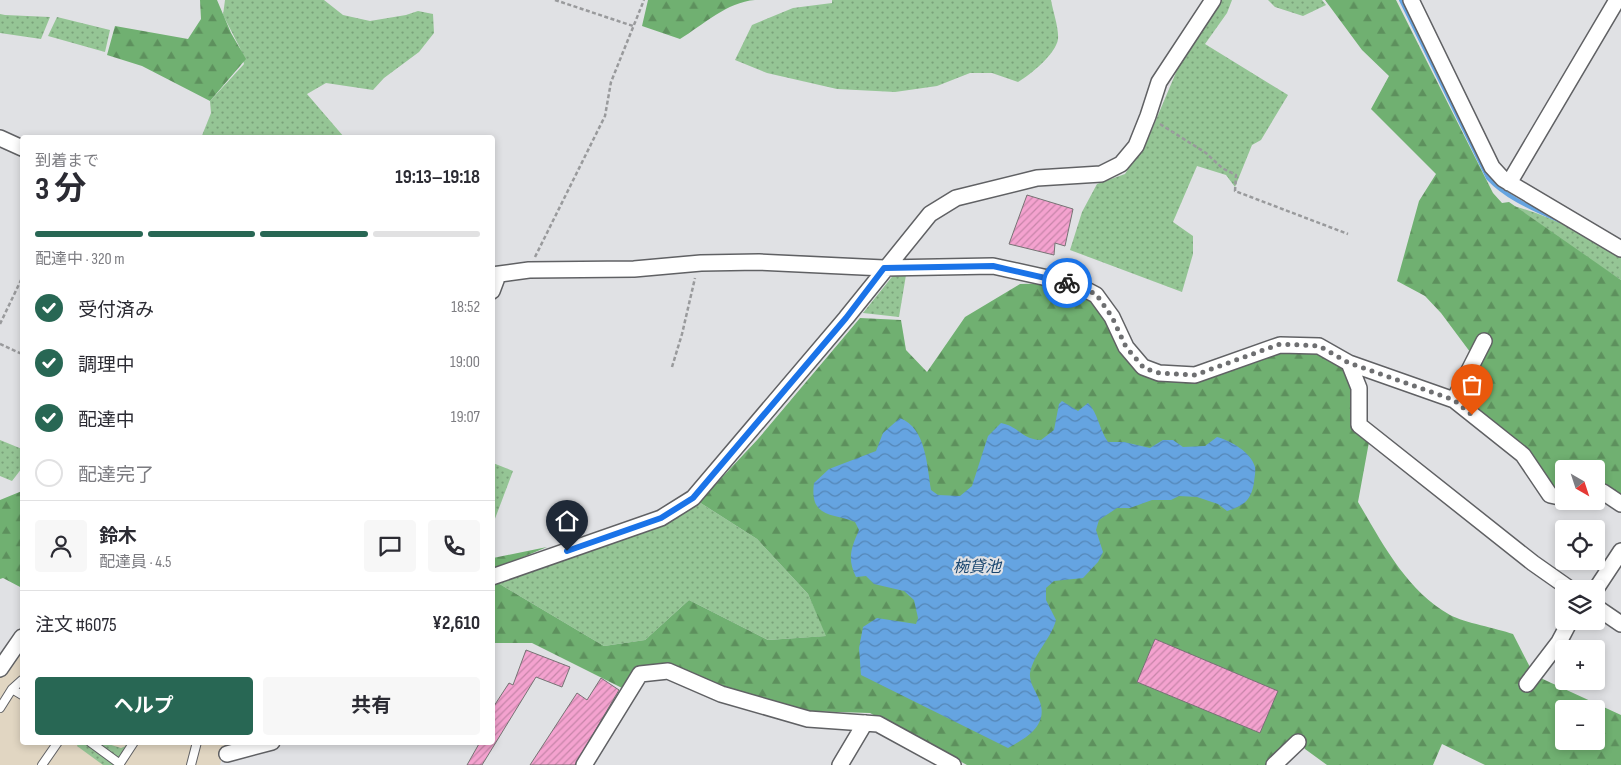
<!DOCTYPE html>
<html lang="ja">
<head>
<meta charset="utf-8">
<style>
	:root { --surface:#fff; --page:#f7f7f7; --text:#2b2b33; --muted:#7c7c81; --line:#e1e1e2; --accent:#286754 }
	body { margin:0; font-family:"Sofia Sans Condensed","Noto Sans JP",sans-serif; background:var(--page); color:var(--text); height:100vh; display:flex; flex-direction:column; font-size:19px; white-space:nowrap }
	* { box-sizing:border-box; margin:0 }
	p { font-size:16px; color:var(--muted) }
	.icon { flex:none; width:28px; height:28px; fill:none; stroke:currentColor; stroke-width:2; stroke-linecap:round; stroke-linejoin:round }
	.map { position:relative; flex:1; overflow:hidden }
	.details { position:absolute; left:20px; top:135px; width:475px; height:610px; display:flex; flex-direction:column; background:var(--surface); border-radius:5px; box-shadow:0 2px 8px #0003 }
	.details>* { flex:none }
	.needle { width:32px; rotate:141deg }
	.buttons { position:absolute; left:1555px; top:460px; display:grid; gap:10px }
	.buttons a { display:grid; place-items:center; width:50px; height:50px; border-radius:5px; background:var(--surface); box-shadow:0 2px 8px #0003; font-size:25px }
	.pin { position:absolute; display:grid; place-items:center; width:42px; height:42px; color:#fff; margin:-51px -21px; border-radius:50% 50% 50% 0; rotate:-45deg; box-shadow:0 0 5px #0007 }
	.pin .icon { rotate:45deg }
	.courier { position:absolute; display:grid; place-items:center; width:50px; height:50px; margin:-25px; border:4px solid #1a73e8; border-radius:50%; background:#fff; color:#222; box-shadow:0 1px 6px #0007 }
	.headline em { font-style:normal; font-weight:700 }
	.headline div { display:flex; flex-direction:column-reverse }
	.headline { display:flex; align-items:center; justify-content:space-between; height:85px; padding:0 15px }
	h1 { font-size:32px; font-weight:700; line-height:38px }
	.bar { display:grid; grid-template-columns:repeat(4,1fr); gap:8px 5px; align-content:center; height:60px; padding:0 15px }
	.bar i { height:6px; border-radius:4px; background:var(--line) }
	.bar .on { background:var(--accent) }
	.bar p { grid-column:span 4 }
	.line { display:flex; align-items:center; gap:12px; padding:0 15px; border-top:1px solid var(--line) }
	.line div { flex:1 }
	.round { display:grid; place-items:center; flex:none; width:52px; height:52px; border-radius:5px; background:var(--page) }
	ol { padding:0 15px; list-style:none }
	li { display:flex; align-items:center; gap:15px; height:55px }
	li p { margin-inline-start:auto }
	li .icon { padding:5px; border-radius:50%; background:var(--accent); color:#fff; stroke-width:4 }
	li:last-child { color:var(--muted) }
	li i { width:28px; height:28px; border:2px solid var(--line); border-radius:50% }
	.action { display:flex; gap:10px; margin-top:auto; padding:10px 15px }
	.action a { flex:1; height:58px; border-radius:5px; background:var(--accent); color:#fff; font-size:20px; font-weight:700; line-height:58px; text-align:center }
	.action a+a { background:var(--page); color:var(--text) }
	.map>svg:first-child { display:block }
</style>
</head>
<body>
<div class="map">
<svg width="1621" height="765" viewBox="0 0 1621 765">
	<defs>
		<pattern id="grass-dots" width="8" height="8" patternUnits="userSpaceOnUse" patternTransform="scale(1.25)"><rect width="8" height="8" fill="#95c595"/><path d="M2 2h.1M6 6h.1" fill="none" stroke="#7aa17a" stroke-width="1.8" stroke-linecap="round"/></pattern>
		<pattern id="forest-firs" width="22" height="20" patternUnits="userSpaceOnUse" patternTransform="scale(1.25)"><rect width="22" height="20" fill="#70b071"/><path d="M5 1l3.5 6h-7zM16 11l3.5 6h-7z" fill="#5d905d"/></pattern>
		<pattern id="water-waves" width="16" height="10" patternUnits="userSpaceOnUse" patternTransform="scale(1.25)"><rect width="16" height="10" fill="#65a4e1"/><path d="M0 5q4-4 8 0t8 0" fill="none" stroke="#5486b7"/></pattern>
		<pattern id="building-hatch" width="6" height="6" patternUnits="userSpaceOnUse" patternTransform="scale(1.25)"><rect width="6" height="6" fill="#f4a2cf"/><path d="M-1 1l2-2M0 6l6-6M5 7l2-2" fill="none" stroke="#c685a9"/></pattern>
	</defs>
	<rect width="100%" height="100%" fill="#e0e1e4"/>
	<path fill="#e1d6c2" d="M22,639V742L226,743L220,765H0V671Z"/>
	<path fill="url(#grass-dots)" d="M225,0H324L343,15L370,21L406,15L418,11L433,14L434,33L419,52L384,78L373,90L326,83L307,94L344,137L201,138L211,113L210,101L244,64L240,48L223,15Z
		M832,0H1051C1053,12 1059,28 1058,39C1056,54 1030,75 1018,82L992,73H970L937,86L895,92L837,89L767,73L735,60L752,25L793,8L832,3Z
		M1219,0H1232L1227,13L1205,44L1288,95L1261,140L1252,145L1235,187L1226,175L1197,166L1173,222L1193,236V254L1182,292L1070,250L1082,212L1097,184L1125,174L1150,134L1188,44Z
		M1268,0H1322L1326,5L1303,16L1275,7Z
		M0,14L5,15L50,17L41,39L0,33Z
		M57,17L110,30L105,52L48,36Z
		M1502,203C1546,213 1582,233 1621,255V280Z
		M895,273L906,275L899,317L863,313Z
		M0,440L22,449V468L12,481L0,476Z
		M493,463L513,471L493,524Z
		M699,502L757,539L808,594L827,636L768,640L689,600L645,640L604,646L498,583L642,532Z
		M78,743H105L121,748L126,746L123,743H135L119,765H103L77,746Z"/>
	<path fill="url(#forest-firs)" fill-rule="evenodd" d="M200,0H217L231,33L246,59L210,101L142,66L107,55L115,26L188,39L201,19Z
		M648,0H755C727,2 703,25 680,39L642,26Z
		M1325,0H1396L1493,193L1502,203L1509,202L1621,280V503L1596,494V469H1564V497L1548,492L1521,450L1454,400L1479,364L1441,313L1425,296L1397,281L1419,201L1436,174L1371,109L1389,76L1362,50Z
		M1068,283L1097,302L1144,368L1195,375L1312,346L1349,363L1369,442L1358,502C1383,544 1406,590 1450,615C1465,623 1496,628 1513,634L1534,675L1621,715V765H1485L1442,744L1433,765H1327L1305,749L1297,736L1275,765H967L870,713L805,711L698,678L640,674L622,688L532,643H493V585L498,583L604,646L645,640L689,600L768,640L826,636L808,594L757,539L699,502L758,439L860,318L901,320L906,350L927,372L965,317L1020,284ZM1564,709H1596V741H1564Z
		M22,491V588L3,578L0,579V500Z
		M547,547L493,570V558Z"/>
	<path fill="url(#water-waves)" d="M1062,401L1078,411L1088,403C1098,413 1099,429 1108,442H1124L1150,448L1163,440H1173L1183,447L1205,446L1217,437C1231,441 1251,452 1255,467C1256,472 1254,479 1254,483C1251,500 1244,506 1227,511L1218,504L1197,497L1179,496L1171,500H1152L1130,508H1117L1099,520L1096,530L1103,552L1098,562L1083,578L1054,581L1046,588V600L1056,620C1051,639 1034,653 1030,673C1029,684 1037,692 1040,702C1048,726 1026,738 1008,748L861,675L859,648L863,627L877,618L916,624L918,618L914,600L904,591L874,584L866,576L856,577C847,559 851,548 859,530L855,522C834,513 809,519 814,483L829,469L876,451L883,433L900,418C926,428 927,465 931,490L938,495L960,496L972,486L988,436L1001,423C1020,427 1021,439 1041,440L1054,430L1059,404Z"/>
	<g fill="none" stroke-linecap="round" stroke-linejoin="round">
		<path stroke="#65a4e1" stroke-width="4" d="M1401,0L1488,178C1508,199 1534,209 1560,221"/>
	</g>
	<path fill="url(#building-hatch)" stroke="#767374" d="M1027,195L1073,209L1065,246L1055,243L1054,255L1009,244Z
		M1155,639L1278,691L1260,733L1137,682Z
		M526,650L570,667L562,687L536,677L482,765H467L480,742H492V709L509,683L513,685Z
		M601,678L619,690L575,765H530L577,693L587,700Z"/>
	<g fill="none" stroke-linecap="round" stroke-linejoin="round">
		<defs>
			<path id="lane" d="M12,689L22,695
				M0,708L12,689L22,680
				M90,742L120,764
				M42,765L58,742
				M119,765L134,742
				M191,765L197,742"/>
			<path id="street" d="M1411,0L1492,167L1503,179L1621,249
				M0,138L22,148
				M1509,183L1617,0
				M492,275L529,270L634,269L701,263L759,262L884,268L993,266L1075,284L1096,295L1112,317L1126,347L1143,367L1159,373L1195,375L1280,345L1319,346L1349,363L1454,400L1523,455L1550,495L1564,498
				M492,291L498,275
				M1349,363L1359,388V425L1533,563L1570,589
				M1454,400L1484,341
				M1596,494L1603,492L1621,504
				M492,577L661,518L693,498L846,318L930,214L956,198L1037,178L1101,174L1121,164L1136,146L1148,116L1159,82L1213,0
				M1596,589L1621,551
				M1596,607L1621,624
				M0,669L22,637
				M1527,684L1559,642L1570,621
				M227,754L272,742
				M584,765L640,674L668,671L721,694L808,719L878,724L953,765
				M840,765L865,723
				M1274,765L1298,742"/>
		</defs>
		<use href="#lane" stroke="#606164" stroke-width="10"/>
		<use href="#street" stroke="#606164" stroke-width="18"/>
		<path stroke="#999a9c" stroke-width="2.5" stroke-dasharray="4 2.5" stroke-linecap="butt" d="M555,0L633,26
			M1160,124L1206,153L1222,168L1236,175L1235,191L1348,234
			M535,257L605,116L611,82L644,0
			M0,324L22,278
			M0,344L22,354
			M672,367L682,334L695,278"/>
		<use href="#lane" stroke="#fff" stroke-width="8"/>
		<use href="#street" stroke="#fff" stroke-width="15"/>
	</g>
	<g fill="none" stroke-linecap="round" stroke-linejoin="round">
		<path stroke="#6e6f71" stroke-width="5" stroke-dasharray="0 9" d="M1067,283L1096,294L1112,317L1126,347L1144,368L1159,373L1195,375L1280,344L1319,346L1349,363L1454,400L1472,415"/>
		<path stroke="#1a73e8" stroke-width="6" d="M567,551L661,518L693,498L846,318L884,268L993,266L1067,283"/>
	</g>
	<g text-anchor="middle" dominant-baseline="central" stroke-width="4.5" stroke-linejoin="round" paint-order="stroke">
		<g font-size="16" font-style="italic" fill="#19466f" stroke="#e0e1e4">
			<text x="977" y="567">椀貸池</text>
		</g>
	</g>
</svg>
<div class="buttons">
<a><svg class="needle" viewBox="-14 -14 28 28"><path d="M0-13l5 13h-10z" fill="#e53935"/><path d="M0 13l5-13h-10z" fill="#7c7c81"/></svg></a>
<a><svg class="icon" aria-label="locate" viewBox="0 0 24 24"><circle cx="12" cy="12" r="6"/><path d="M12 2v4M12 18v4M2 12h4M18 12h4"/></svg></a>
<a><svg class="icon" aria-label="layers" viewBox="0 0 24 24"><path d="M12 4l9 5-9 5-9-5zM3 14l9 5 9-5"/></svg></a>
<a>+</a>
<a>−</a>
</div>
<div class="pin" style="left:1472px;top:415px;background:#ea580c"><svg class="icon" aria-label="bag" viewBox="0 0 24 24"><path d="M5 8h14l-1 12H6zM9 8a3 3 0 0 1 6 0"/></svg></div>
<div class="pin" style="left:567px;top:551px;background:#1f2937"><svg class="icon" aria-label="home" viewBox="0 0 24 24"><path d="M3 11l9-7 9 7M6 9v11h12V9"/></svg></div>
<div class="courier" style="left:1067px;top:283px"><svg class="icon" aria-label="bike" viewBox="0 0 24 24"><circle cx="6" cy="16" r="4"/><circle cx="18" cy="16" r="4"/><path d="M6 16l4-8h5l3 8M10 8l3 8H6M13 5h3"/></svg></div>
<section class="details">
<div class="headline"><div><h1>3 分</h1><p>到着まで</p></div><em>19:13–19:18</em></div>
<div class="bar"><i class="on"></i><i class="on"></i><i class="on"></i><i></i><p>配達中 · 320 m</p></div>
<ol>
<li><svg class="icon" aria-label="check" viewBox="0 0 24 24"><path d="M5 12l5 5 9-10"/></svg>受付済み<p>18:52</p></li>
<li><svg class="icon" aria-label="check" viewBox="0 0 24 24"><path d="M5 12l5 5 9-10"/></svg>調理中<p>19:00</p></li>
<li><svg class="icon" aria-label="check" viewBox="0 0 24 24"><path d="M5 12l5 5 9-10"/></svg>配達中<p>19:07</p></li>
<li><i></i>配達完了</li>
</ol>
<div class="line" style="height:90px"><a class="round"><svg class="icon" aria-label="person" viewBox="0 0 24 24"><circle cx="12" cy="8" r="4"/><path d="M4 21q1-7 8-7t8 7"/></svg></a><div><b>鈴木</b><p>配達員 · 4.5</p></div><a class="round"><svg class="icon" aria-label="chat" viewBox="0 0 24 24"><path d="M4 5h16v11H9l-5 4z"/></svg></a><a class="round"><svg class="icon" aria-label="phone" viewBox="0 0 24 24"><path d="M5 4h4l2 5-3 2q2 4 5 5l2-3 5 2v4C11 20 4 13 5 4z"/></svg></a></div>
<div class="line" style="height:65px"><div>注文 #6075</div><b>¥2,610</b></div>
<div class="action"><a>ヘルプ</a><a>共有</a></div>
</section>
</div>
</body>
</html>
